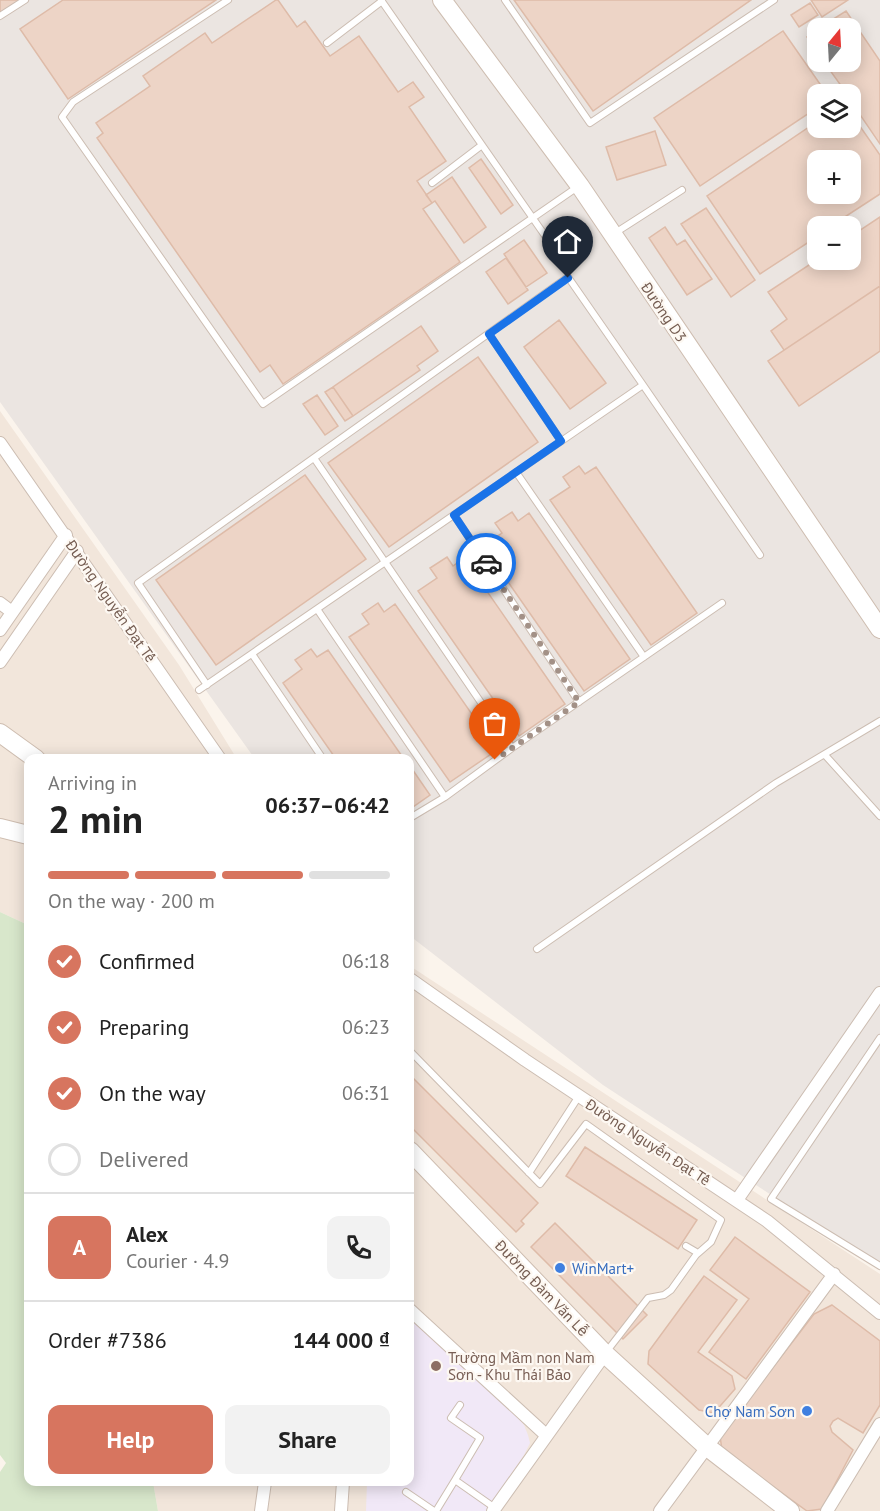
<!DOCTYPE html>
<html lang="en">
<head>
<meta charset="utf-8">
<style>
	:root { --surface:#fff; --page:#f2f2f2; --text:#222; --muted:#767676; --line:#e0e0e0; --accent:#d7755f }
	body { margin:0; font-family:"PT Sans",sans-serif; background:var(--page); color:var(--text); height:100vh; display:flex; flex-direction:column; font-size:22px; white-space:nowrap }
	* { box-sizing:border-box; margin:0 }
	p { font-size:20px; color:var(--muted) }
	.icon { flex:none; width:33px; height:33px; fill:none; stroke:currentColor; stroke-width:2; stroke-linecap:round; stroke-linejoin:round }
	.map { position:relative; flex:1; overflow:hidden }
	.details { position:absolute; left:24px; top:754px; width:390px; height:732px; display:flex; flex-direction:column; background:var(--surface); border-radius:12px; box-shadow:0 3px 15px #0003 }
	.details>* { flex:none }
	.needle { width:39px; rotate:18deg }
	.tools { position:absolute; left:807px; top:18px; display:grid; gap:12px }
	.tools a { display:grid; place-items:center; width:54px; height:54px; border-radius:12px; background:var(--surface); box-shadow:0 3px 15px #0003; font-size:30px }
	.pin { position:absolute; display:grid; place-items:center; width:51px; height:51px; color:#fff; margin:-62px -26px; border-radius:50% 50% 50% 0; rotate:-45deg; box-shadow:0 0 6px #0007 }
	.pin .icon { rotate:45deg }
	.courier { position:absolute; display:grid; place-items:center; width:60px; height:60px; margin:-30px; border:4px solid #1a73e8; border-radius:50%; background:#fff; color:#222; box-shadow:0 2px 8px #0007 }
	.summary em { font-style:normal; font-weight:700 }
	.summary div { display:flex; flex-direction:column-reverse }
	.summary { display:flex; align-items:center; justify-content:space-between; height:102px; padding:0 24px }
	h1 { font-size:39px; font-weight:700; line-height:45px }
	.bar { display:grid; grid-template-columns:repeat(4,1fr); gap:9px 6px; align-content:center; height:72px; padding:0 24px }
	.bar i { height:8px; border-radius:4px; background:var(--line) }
	.bar .active { background:var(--accent) }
	.bar p { grid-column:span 4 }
	.line { display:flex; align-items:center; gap:15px; padding:0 24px; border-top:2px solid var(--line) }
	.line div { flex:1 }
	.round { display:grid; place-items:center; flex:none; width:63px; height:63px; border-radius:12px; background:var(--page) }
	ol { padding:0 24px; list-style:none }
	li { display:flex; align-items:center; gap:18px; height:66px }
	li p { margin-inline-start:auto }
	li .icon { padding:6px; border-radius:50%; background:var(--accent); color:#fff; stroke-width:4 }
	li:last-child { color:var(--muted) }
	li i { width:33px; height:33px; border:3px solid var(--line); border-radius:50% }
	.cta { display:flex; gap:12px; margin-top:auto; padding:12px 24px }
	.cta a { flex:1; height:69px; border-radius:12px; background:var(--accent); color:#fff; font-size:24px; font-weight:700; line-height:69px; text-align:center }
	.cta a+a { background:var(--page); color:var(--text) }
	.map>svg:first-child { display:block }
</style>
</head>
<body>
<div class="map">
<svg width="880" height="1511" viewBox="0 0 880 1511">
	<rect width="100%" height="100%" fill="#fbf4ec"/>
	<path fill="#f2e6db" d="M0,411L179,665L237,759H28V925L0,912Z
		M410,966L880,1274V1511H158L153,1482H410Z"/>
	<path fill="#ebe5e1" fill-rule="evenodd" d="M0,0H880V1266L603,1085L410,936V759H255L0,402ZM818,28H850V62H818ZM818,94H850V128H818ZM818,160H850V194H818ZM818,226H850V260H818Z"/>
	<path fill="#f1e8f7" d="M410,1316L516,1416L524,1425L528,1435L530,1443L524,1455L486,1511H366L367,1482H410Z"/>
	<path fill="#d8e7cb" d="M0,912L28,925V1482H153L158,1511H0V1472L6,1463L0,1455Z"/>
	<path fill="#edd4c6" stroke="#debba8" stroke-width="1.5" fill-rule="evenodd" d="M0,0H24L0,14Z
		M63,0H216L68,99L20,29Z
		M276,0H278L297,27L305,21L330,56L359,36L398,92L413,82L424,97L409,107L446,161L417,181L432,203L423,209L460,262L283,384L270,365L260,372L97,138L103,133L96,123L150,86L143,76L205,33L212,43Z
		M514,0H751L593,111Z
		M811,0H848L822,17Z
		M810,3L818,15L799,27L791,15Z
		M846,11L880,61V144L850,100V94H847L824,62H850V28H819Z
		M818,30V52L807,37Z
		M783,31L827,94H818V107L700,186L654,118Z
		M850,112L880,155V194L831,226H818V236L760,274L707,196L818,121V128H850ZM818,160H850V194H818Z
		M655,131L666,165L617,180L606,147Z
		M481,159L513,205L501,214L469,168Z
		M452,177L486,227L464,243L435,201L432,203L426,195Z
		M706,208L755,280L731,297L681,224Z
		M880,217V286L784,350L771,331L787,319L768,292L818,259L850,260V237Z
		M665,227L677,245L685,240L712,279L687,295L649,238Z
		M524,240L547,273L526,287L504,254Z
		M506,258L528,290L508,304L486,272Z
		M880,286V351L799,406L768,361Z
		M559,320L606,383L570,409L524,347Z
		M421,326L438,351L417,366L420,370L353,416L333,387Z
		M478,357L538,442L389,547L328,463Z
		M333,387L353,416L345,421L325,392Z
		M317,395L338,426L325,435L303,404Z
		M579,466L585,474L596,467L697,613L651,645L550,500L570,487L563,477Z
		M305,475L366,559L216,665L156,580Z
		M512,512L518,521L529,513L630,659L584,691L483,546L502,533L495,523Z
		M447,557L453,566L464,558L565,704L519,736L418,591L437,578L430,568Z
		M378,603L384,612L395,604L497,750L450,782L349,637L369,624L362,614Z
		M311,649L317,657L328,650L404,759H336L283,683L302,669L295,660Z
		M410,766L430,795L410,809Z
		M410,1075L538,1203L521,1221L524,1224L516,1232L410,1126Z
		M585,1147L697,1220L678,1249L566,1176Z
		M555,1223L647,1315L623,1339L531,1247Z
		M735,1237L810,1292L746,1379L709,1352L749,1299L710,1270Z
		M704,1276L737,1300L698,1352L732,1376L735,1389L714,1413L699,1410L648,1364L649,1351Z
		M832,1305L880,1341V1405L863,1433L838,1418L833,1421L830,1426L832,1432L853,1450L822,1509L807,1511L722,1450L720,1436L814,1314Z"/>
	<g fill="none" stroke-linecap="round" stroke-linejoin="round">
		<defs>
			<path id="lane" d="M228,0L73,102L62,117L263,404L579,186
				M381,0L555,250
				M505,0L590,123L774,0
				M0,16L25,0
				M327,43L382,1
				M432,183L482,145
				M615,233L682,190
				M489,334L561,441
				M314,458L512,748L445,797L410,818
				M516,472L644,657
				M454,515L579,702
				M317,609L445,797
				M252,654L323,759
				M207,685L138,583L568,277L643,385
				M199,690L643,385L760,555
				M512,748L722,603
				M825,755L880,816
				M537,949L776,783L880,721
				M880,1038L771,1199L880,1266
				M410,1051L540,1184L586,1124L721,1220L711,1242L696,1255L671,1290L664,1295L648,1298L607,1351
				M529,1173L579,1096
				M686,1246L698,1253
				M455,1480L480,1438L451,1418L460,1405
				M406,1492L434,1511
				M436,1511L455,1480L495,1508"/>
			<path id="street" d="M0,443L220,759
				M0,603L12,612
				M0,630L66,535
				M0,662L77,551
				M410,979L525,1060L767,1221L880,1313
				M737,1200L880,993
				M410,1310L546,1435
				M261,1511L265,1482
				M341,1511L343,1482
				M493,1511L605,1354
				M660,1511L834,1274
				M827,1511L880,1424"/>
			<path id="secondary" d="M442,0L580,186L880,629
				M0,733L36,759
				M0,828L28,835
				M410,1151L605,1354L706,1446L790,1511"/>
		</defs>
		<use href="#lane" stroke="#ccbdb2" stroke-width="8"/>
		<use href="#street" stroke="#ccbdb2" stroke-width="14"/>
		<use href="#secondary" stroke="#cebdb0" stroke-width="20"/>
		<use href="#lane" stroke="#fff" stroke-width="6"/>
		<use href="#street" stroke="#fff" stroke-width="12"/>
		<use href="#secondary" stroke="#fff" stroke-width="18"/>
	</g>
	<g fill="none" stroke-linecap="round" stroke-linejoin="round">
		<path stroke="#a39187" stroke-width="6" stroke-dasharray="0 10.8" d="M486,563L579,702L495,760"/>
		<path stroke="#1a73e8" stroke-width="8" d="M486,563L454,515L561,441L489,334L568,278"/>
	</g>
	<g fill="#3f7fe0" stroke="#fdf8f2" stroke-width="2">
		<circle cx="560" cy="1268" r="6"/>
		<circle cx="807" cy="1411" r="6"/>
	</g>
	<circle fill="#8d6e63" stroke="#fdf8f2" stroke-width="2" cx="436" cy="1366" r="6"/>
	<g text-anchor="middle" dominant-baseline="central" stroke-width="4.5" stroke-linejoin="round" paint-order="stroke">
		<g font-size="15" fill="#745c51" stroke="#fdf8f2">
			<text transform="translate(664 312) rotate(56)">Đường D3</text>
			<text transform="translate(111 601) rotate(55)">Đường Nguyễn Đạt Tế</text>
			<text transform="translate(648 1142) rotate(33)">Đường Nguyễn Đạt Tế</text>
			<text transform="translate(542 1288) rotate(46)">Đường Đàm Văn Lễ</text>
		</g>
		<g font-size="15" fill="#366cbe" stroke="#fdf8f2" text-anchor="start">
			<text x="572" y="1268">WinMart+</text>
			<text x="795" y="1411" text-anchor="end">Chợ Nam Sơn</text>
		</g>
		<g font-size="15" fill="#785e54" stroke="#fdf8f2" text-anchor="start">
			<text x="448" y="1357">Trường Mầm non Nam<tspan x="448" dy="17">Sơn - Khu Thái Bảo</tspan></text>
		</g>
	</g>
</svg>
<div class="tools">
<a><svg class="needle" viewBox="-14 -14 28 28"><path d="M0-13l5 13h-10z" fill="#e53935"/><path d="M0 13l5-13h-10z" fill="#767676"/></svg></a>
<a><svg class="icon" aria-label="layers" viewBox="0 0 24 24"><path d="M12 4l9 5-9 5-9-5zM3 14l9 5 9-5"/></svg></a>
<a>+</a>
<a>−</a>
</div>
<div class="pin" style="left:495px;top:760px;background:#ea580c"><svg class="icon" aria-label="bag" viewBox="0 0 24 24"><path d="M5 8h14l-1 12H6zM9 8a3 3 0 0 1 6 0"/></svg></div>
<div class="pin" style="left:568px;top:278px;background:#1f2937"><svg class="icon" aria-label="home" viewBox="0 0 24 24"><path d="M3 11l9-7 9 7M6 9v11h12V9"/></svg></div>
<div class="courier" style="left:486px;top:563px"><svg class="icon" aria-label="car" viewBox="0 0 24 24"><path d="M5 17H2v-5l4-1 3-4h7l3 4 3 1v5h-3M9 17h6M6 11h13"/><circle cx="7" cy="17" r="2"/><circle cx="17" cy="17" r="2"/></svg></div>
<section class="details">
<div class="summary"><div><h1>2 min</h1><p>Arriving in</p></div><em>06:37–06:42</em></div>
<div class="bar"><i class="active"></i><i class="active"></i><i class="active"></i><i></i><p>On the way · 200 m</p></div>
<ol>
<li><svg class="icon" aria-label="check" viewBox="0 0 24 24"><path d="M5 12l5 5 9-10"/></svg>Confirmed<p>06:18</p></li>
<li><svg class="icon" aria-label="check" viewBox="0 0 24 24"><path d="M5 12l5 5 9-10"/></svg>Preparing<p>06:23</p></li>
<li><svg class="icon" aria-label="check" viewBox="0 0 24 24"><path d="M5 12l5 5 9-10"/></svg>On the way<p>06:31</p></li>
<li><i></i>Delivered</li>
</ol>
<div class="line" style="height:108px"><b class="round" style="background:var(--accent);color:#fff">A</b><div><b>Alex</b><p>Courier · 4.9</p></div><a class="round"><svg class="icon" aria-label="phone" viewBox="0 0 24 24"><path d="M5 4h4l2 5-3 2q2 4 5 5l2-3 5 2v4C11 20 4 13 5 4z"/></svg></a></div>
<div class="line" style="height:78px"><div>Order #7386</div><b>144 000 ₫</b></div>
<div class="cta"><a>Help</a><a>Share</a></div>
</section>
</div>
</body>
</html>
